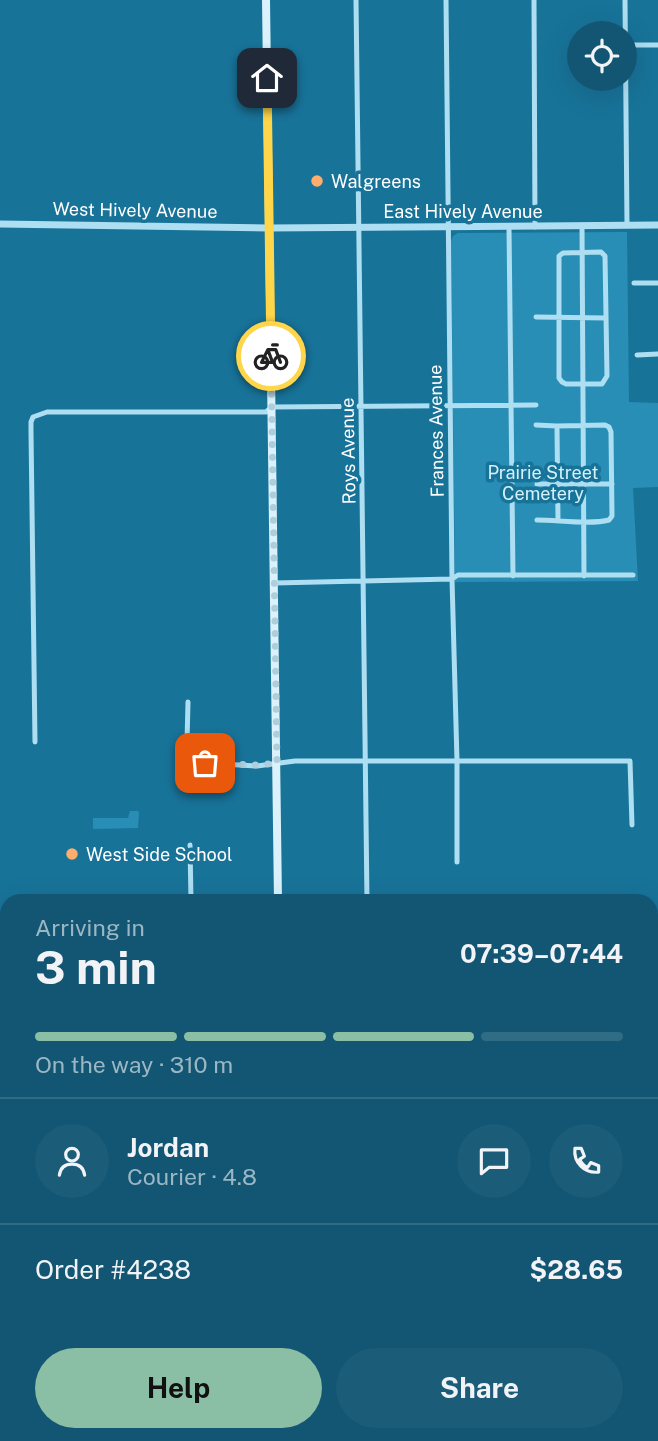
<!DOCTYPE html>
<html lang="en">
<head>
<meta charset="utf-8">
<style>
	:root { --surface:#125673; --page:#1b5c78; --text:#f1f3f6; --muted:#9cb7c4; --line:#316c85; --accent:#8abfa5 }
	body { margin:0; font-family:"Public Sans",sans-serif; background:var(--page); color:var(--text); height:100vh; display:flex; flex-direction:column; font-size:26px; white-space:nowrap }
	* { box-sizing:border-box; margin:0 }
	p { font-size:23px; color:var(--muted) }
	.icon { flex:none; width:38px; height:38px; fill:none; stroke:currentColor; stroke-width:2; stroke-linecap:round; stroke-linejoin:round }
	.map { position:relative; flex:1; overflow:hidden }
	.panel { position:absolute; left:0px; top:894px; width:658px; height:548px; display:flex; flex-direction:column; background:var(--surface); border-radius:21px 21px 0 0; box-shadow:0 7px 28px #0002 }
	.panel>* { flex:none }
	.tools { position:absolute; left:567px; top:21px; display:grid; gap:14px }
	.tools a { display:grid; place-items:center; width:70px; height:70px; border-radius:50%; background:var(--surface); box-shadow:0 7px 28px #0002; font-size:35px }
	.pin { position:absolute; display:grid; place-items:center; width:60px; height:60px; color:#fff; margin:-30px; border-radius:14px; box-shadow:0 4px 10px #0006 }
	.courier { position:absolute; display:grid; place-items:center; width:70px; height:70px; margin:-35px; border:5px solid #ffd54a; border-radius:50%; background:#fff; color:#222; box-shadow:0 2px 9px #0007 }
	.head em { font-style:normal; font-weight:700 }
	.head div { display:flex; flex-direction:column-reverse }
	.head { display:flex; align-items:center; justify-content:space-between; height:119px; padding:0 35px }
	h1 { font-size:46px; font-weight:700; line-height:52px }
	.bar { display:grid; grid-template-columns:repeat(4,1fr); gap:10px 7px; align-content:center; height:84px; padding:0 35px }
	.bar i { height:9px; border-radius:5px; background:var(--line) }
	.bar .current { background:var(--accent) }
	.bar p { grid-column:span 4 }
	.line { display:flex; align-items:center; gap:18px; padding:0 35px; border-top:2px solid var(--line) }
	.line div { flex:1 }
	.round { display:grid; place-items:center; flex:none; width:74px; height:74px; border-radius:37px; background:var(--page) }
	.action { display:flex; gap:14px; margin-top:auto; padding:14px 35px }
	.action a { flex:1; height:80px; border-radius:42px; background:var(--accent); color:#111; font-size:28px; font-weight:700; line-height:80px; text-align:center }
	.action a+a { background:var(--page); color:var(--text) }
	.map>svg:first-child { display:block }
</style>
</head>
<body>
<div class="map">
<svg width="658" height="1441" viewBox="0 0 658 1441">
	<rect width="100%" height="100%" fill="#187399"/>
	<path fill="#288eb5" d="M627,232L629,402L658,403V487L633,488L638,581L455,582L451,241L453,236L458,233Z
		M130,811H138L139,813L138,828L93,829V818H128Z
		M651,1195L658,1199V1441H638V1435H651Z"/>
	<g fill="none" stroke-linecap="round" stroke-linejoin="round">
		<path stroke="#addef1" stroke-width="5" d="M356,0L367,901
			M446,0L452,579L457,761V862
			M534,0L535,227
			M625,0L627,225
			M626,45H658
			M582,225L584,576
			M509,227L513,576
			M601,252L605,256L607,376L602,384H566L562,382L559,378V256L563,253Z
			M634,283H658
			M536,317L606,318
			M637,355L658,354
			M536,425L557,426
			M537,484H612
			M537,520C558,520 591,525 609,520L612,516L611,432L609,427L605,425L557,426L558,520
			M274,583L452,579L458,575H633
			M188,702L187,742L191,755L205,763L257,766L295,761H630L632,825
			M35,742L31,431V422L33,417L47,412H266L272,407L536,405
			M190,845L191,901
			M0,1332L7,1342
			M36,1435V1441"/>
		<path stroke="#addef1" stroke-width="7" d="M0,224L269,228L658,225
			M281,1435V1441"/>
		<path stroke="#dbf2fc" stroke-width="8" d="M266,0L278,901
			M0,924L7,925
			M651,1191L658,1195"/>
	</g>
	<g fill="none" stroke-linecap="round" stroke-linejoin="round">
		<path stroke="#aecedb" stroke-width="7" stroke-dasharray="0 12.6" d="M205,763L257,765L277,763L271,356"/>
		<path stroke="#ffd54a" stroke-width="9" d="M267,78L271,356"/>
	</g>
	<g fill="#ffad6d" stroke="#187399" stroke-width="2.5">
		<circle cx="317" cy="181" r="7"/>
		<circle cx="72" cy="854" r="7"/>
	</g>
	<g text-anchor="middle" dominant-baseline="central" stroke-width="7" stroke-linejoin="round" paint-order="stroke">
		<g font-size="18" fill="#fff" stroke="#187399" text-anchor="start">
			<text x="331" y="181">Walgreens</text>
			<text x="86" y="854">West Side School</text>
		</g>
		<g font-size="18" fill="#fff" stroke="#187399">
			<text transform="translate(135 210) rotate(1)">West Hively Avenue</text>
			<text x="463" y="211">East Hively Avenue</text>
			<text transform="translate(436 431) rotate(-91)">Frances Avenue</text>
			<text transform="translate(348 451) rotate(-91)">Roys Avenue</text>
		</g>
		<g font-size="18" fill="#d4f1fc" stroke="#187399">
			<text x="543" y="472">Prairie Street<tspan x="543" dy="21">Cemetery</tspan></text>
		</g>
	</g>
</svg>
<div class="tools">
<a><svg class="icon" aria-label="locate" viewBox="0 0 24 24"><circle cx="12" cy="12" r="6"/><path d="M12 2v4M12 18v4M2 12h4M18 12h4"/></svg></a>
</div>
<div class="pin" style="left:205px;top:763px;background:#ea580c"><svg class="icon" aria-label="bag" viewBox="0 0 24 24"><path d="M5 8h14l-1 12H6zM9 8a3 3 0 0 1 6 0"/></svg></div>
<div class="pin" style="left:267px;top:78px;background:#1f2937"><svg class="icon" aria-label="home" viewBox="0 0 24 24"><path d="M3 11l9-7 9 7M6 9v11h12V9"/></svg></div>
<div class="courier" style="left:271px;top:356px"><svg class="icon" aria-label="bike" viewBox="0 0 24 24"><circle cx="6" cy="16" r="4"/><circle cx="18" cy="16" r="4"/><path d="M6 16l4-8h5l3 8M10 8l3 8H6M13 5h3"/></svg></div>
<section class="panel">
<div class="head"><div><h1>3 min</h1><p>Arriving in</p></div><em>07:39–07:44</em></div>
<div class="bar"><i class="current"></i><i class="current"></i><i class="current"></i><i></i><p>On the way · 310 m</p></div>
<div class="line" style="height:126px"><a class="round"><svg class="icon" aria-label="person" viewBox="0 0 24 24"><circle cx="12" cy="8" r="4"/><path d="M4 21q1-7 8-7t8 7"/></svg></a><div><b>Jordan</b><p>Courier · 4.8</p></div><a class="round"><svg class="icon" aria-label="chat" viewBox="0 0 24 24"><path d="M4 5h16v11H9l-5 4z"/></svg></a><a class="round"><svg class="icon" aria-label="phone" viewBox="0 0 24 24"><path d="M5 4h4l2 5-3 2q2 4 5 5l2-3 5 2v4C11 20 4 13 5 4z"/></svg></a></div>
<div class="line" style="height:91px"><div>Order #4238</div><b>$28.65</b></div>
<div class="action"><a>Help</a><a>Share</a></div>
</section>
</div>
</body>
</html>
